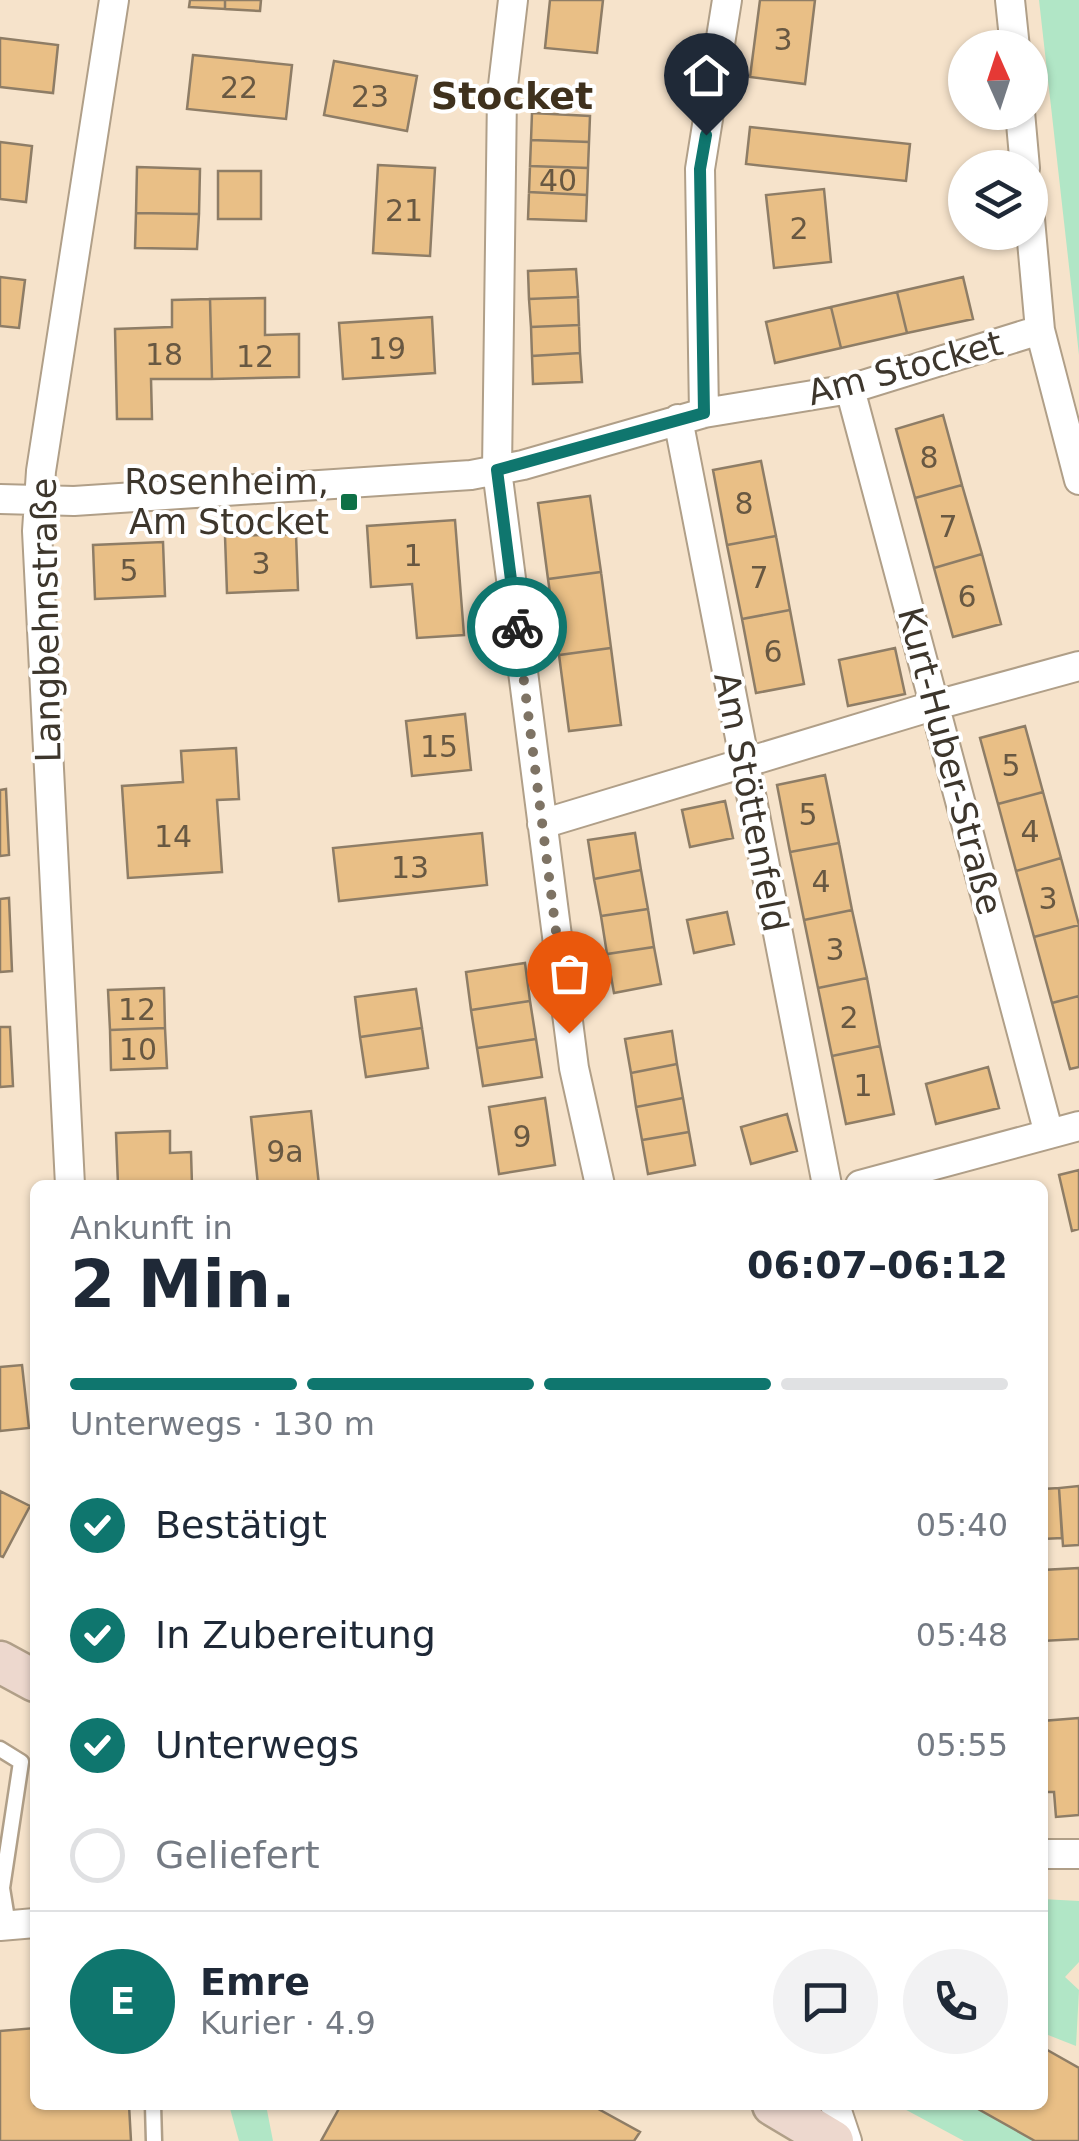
<!DOCTYPE html>
<html lang="de">
<head>
<meta charset="utf-8">
<style>
	:root { --surface:#fff; --page:#f2f2f3; --text:#1f2937; --muted:#747a83; --line:#e0e1e3; --accent:#0f766e }
	body { margin:0; font-family:"DejaVu Sans",sans-serif; background:var(--page); color:var(--text); height:100vh; display:flex; flex-direction:column; font-size:38px; white-space:nowrap }
	* { box-sizing:border-box; margin:0 }
	p { font-size:32px; color:var(--muted) }
	.icon { flex:none; width:55px; height:55px; fill:none; stroke:currentColor; stroke-width:2; stroke-linecap:round; stroke-linejoin:round }
	.map { position:relative; flex:1; overflow:hidden }
	.sheet { position:absolute; left:30px; top:1180px; width:1018px; height:930px; display:flex; flex-direction:column; background:var(--surface); border-radius:15px; box-shadow:0 2px 8px #0004 }
	.sheet>* { flex:none }
	.needle { width:65px; rotate:357deg }
	.controls { position:absolute; left:948px; top:30px; display:grid; gap:20px }
	.controls a { display:grid; place-items:center; width:100px; height:100px; border-radius:50%; background:var(--surface); box-shadow:0 2px 8px #0004; font-size:50px }
	.pin { position:absolute; display:grid; place-items:center; width:85px; height:85px; color:#fff; margin:-102px -42px; border-radius:50% 50% 50% 0; rotate:-45deg; box-shadow:0 0 10px #0007 }
	.pin .icon { rotate:45deg }
	.courier { position:absolute; display:grid; place-items:center; width:100px; height:100px; margin:-50px; border:8px solid #0f766e; border-radius:50%; background:#fff; color:#222; box-shadow:0 2px 12px #0007 }
	.overview em { font-style:normal; font-weight:700 }
	.overview div { display:flex; flex-direction:column-reverse }
	.overview { display:flex; align-items:center; justify-content:space-between; height:170px; padding:0 40px }
	h1 { font-size:65px; font-weight:700; line-height:75px }
	.bar { display:grid; grid-template-columns:repeat(4,1fr); gap:15px 10px; align-content:center; height:120px; padding:0 40px }
	.bar i { height:12px; border-radius:8px; background:var(--line) }
	.bar .current { background:var(--accent) }
	.bar p { grid-column:span 4 }
	.line { display:flex; align-items:center; gap:25px; padding:0 40px; border-top:2px solid var(--line) }
	.line div { flex:1 }
	.round { display:grid; place-items:center; flex:none; width:105px; height:105px; border-radius:52px; background:var(--page) }
	ol { padding:0 40px; list-style:none }
	li { display:flex; align-items:center; gap:30px; height:110px }
	li p { margin-inline-start:auto }
	li .icon { padding:10px; border-radius:50%; background:var(--accent); color:#fff; stroke-width:4 }
	li:last-child { color:var(--muted) }
	li i { width:55px; height:55px; border:5px solid var(--line); border-radius:50% }
	.map>svg:first-child { display:block }
</style>
</head>
<body>
<div class="map">
<svg width="1079" height="2141" viewBox="0 0 1079 2141">
	<rect width="100%" height="100%" fill="#f6e3cb"/>
	<path fill="#b1e6c6" d="M1039,0H1079V355Z
		M1042,1899L1079,1901V1962L1065,1977L1079,1990L1076,2046L1043,2033Z
		M229,2105H266L273,2141H239Z
		M897,2105H971L1035,2141H964Z"/>
	<path fill="#e9bf86" stroke="#8e7d66" stroke-width="2.5" d="M190,0H225V9L189,7Z
		M225,0H261L260,11L225,9Z
		M550,0H603L597,53L545,48Z
		M760,0H815L805,84L750,77Z
		M0,38L58,45L53,93L0,87Z
		M193,55L292,65L286,119L187,109Z
		M334,61L417,76L407,131L324,115Z
		M532,113L590,116L589,142L531,140Z
		M750,127L910,144L906,181L746,164Z
		M531,140L589,142L588,168L530,166Z
		M0,142L32,146L26,202L0,199Z
		M378,165L435,168L430,256L373,253Z
		M530,166L588,168L587,195L529,192Z
		M137,167L200,169L199,214L136,213Z
		M218,171H261V219H218Z
		M824,189L831,262L774,268L766,195Z
		M529,192L587,195L586,221L528,219Z
		M136,213L199,214L197,249L135,248Z
		M576,269L578,297L529,299L528,271Z
		M0,277L25,280L19,328L0,326Z
		M963,277L973,319L907,333L897,292Z
		M897,292L907,333L841,348L831,307Z
		M578,297L579,325L531,327L529,299Z
		M265,298V335L299,334V377L212,379L210,299Z
		M210,299L212,379H151L152,419H117L115,329L172,327V300Z
		M831,307L841,348L775,363L766,322Z
		M432,317L435,373L343,379L339,323Z
		M579,325L580,353L532,356L531,327Z
		M580,353L582,382L533,384L532,356Z
		M943,415L962,485L915,498L896,429Z
		M761,461L776,536L727,545L713,470Z
		M962,485L982,554L934,568L915,498Z
		M590,496L601,572L548,579L538,503Z
		M455,520L464,635L417,638L412,584L371,587L367,526Z
		M296,534L298,590L227,593L225,536Z
		M776,536L790,610L742,619L727,545Z
		M163,542L165,596L95,599L93,545Z
		M982,554L1001,624L953,637L934,568Z
		M601,572L611,648L559,655L548,579Z
		M790,610L804,684L756,693L742,619Z
		M611,648L621,725L569,731L559,655Z
		M895,648L905,694L848,706L839,660Z
		M465,714L471,770L412,776L406,721Z
		M1025,726L1043,792L998,804L980,738Z
		M236,748L239,799L217,800L222,872L128,878L122,786L183,782L181,751Z
		M825,775L839,843L790,852L777,785Z
		M6,789L9,855L0,856V790Z
		M1043,792L1061,858L1016,871L998,804Z
		M725,801L733,838L690,847L682,810Z
		M482,833L487,885L339,901L333,848Z
		M635,833L641,870L594,879L588,840Z
		M839,843L852,910L804,920L790,852Z
		M1061,858L1079,925L1034,937L1016,871Z
		M641,870L648,909L601,916L594,879Z
		M9,898L12,971L0,972V899Z
		M648,909L654,947L607,954L601,916Z
		M852,910L867,978L818,988L804,920Z
		M727,912L734,944L694,953L687,920Z
		M1079,925V996L1052,1003L1034,937Z
		M654,947L661,984L614,993L607,954Z
		M525,963L530,1001L471,1010L466,972Z
		M867,978L880,1046L832,1056L818,988Z
		M164,988L165,1028L110,1030L108,990Z
		M416,989L422,1028L360,1037L355,997Z
		M1079,996V1067L1070,1069L1052,1003Z
		M530,1001L536,1039L477,1048L471,1010Z
		M0,1027H10L13,1086L0,1087Z
		M165,1028L167,1068L111,1070L110,1030Z
		M422,1028L428,1068L366,1077L360,1037Z
		M672,1031L677,1064L631,1073L625,1039Z
		M536,1039L542,1077L483,1086L477,1048Z
		M880,1046L894,1114L846,1124L832,1056Z
		M677,1064L683,1098L636,1107L631,1073Z
		M988,1067L999,1108L936,1124L926,1084Z
		M545,1098L555,1165L499,1174L489,1107Z
		M683,1098L689,1132L642,1140L636,1107Z
		M311,1111L319,1185H258L251,1117Z
		M787,1114L797,1151L751,1164L741,1127Z
		M170,1131V1153L191,1152L192,1185H118L116,1133Z
		M689,1132L695,1165L648,1174L642,1140Z
		M1079,1170V1229L1072,1231L1059,1175Z
		M22,1365L29,1428L0,1431V1367Z
		M1079,1486V1545L1063,1546L1059,1488Z
		M1059,1488L1062,1538L1042,1539V1489Z
		M0,1491L30,1506L3,1557L0,1556Z
		M1079,1568V1639L1042,1641V1570Z
		M1079,1718V1815L1056,1817L1054,1792H1042V1721Z
		M35,2028V2105H129L131,2141H0V2031Z
		M1042,2047L1079,2068V2141H1035L971,2105H1042Z
		M341,2105H591L640,2132L634,2141H321Z"/>
	<g fill="none" stroke-linecap="round" stroke-linejoin="round">
		<defs>
			<path id="service" d="M0,1749L21,1762L2,1888L8,1925
				M153,2105L154,2141"/>
			<path id="minor" d="M513,0L502,94L497,470L574,1068L600,1185
				M1010,0L1015,48
				M1020,112L1025,168
				M1030,219L1040,330L1079,480
				M850,389L1049,1134
				M704,413L700,169L727,0
				M678,419L827,1185
				M0,499L74,501L471,475L523,465L704,413L850,389L1040,330
				M542,824L936,705L1079,666
				M70,1185L37,531L41,471L114,0
				M860,1185L1079,1126
				M1042,1854H1079
				M0,1926L35,1923
				M835,2105L847,2141"/>
			<path id="secondary" d="M0,1662L35,1681
				M773,2105L833,2141"/>
		</defs>
		<use href="#service" stroke="#b09f88" stroke-width="19"/>
		<use href="#minor" stroke="#b09f88" stroke-width="32"/>
		<use href="#secondary" stroke="#b09f88" stroke-width="45"/>
		<use href="#service" stroke="#fff" stroke-width="14"/>
		<use href="#minor" stroke="#fff" stroke-width="28"/>
		<use href="#secondary" stroke="#edd8ce" stroke-width="40"/>
	</g>
	<g fill="none" stroke-linecap="round" stroke-linejoin="round">
		<path stroke="#7e7364" stroke-width="10" stroke-dasharray="0 18" d="M517,627L569,1033"/>
		<path stroke="#0f766e" stroke-width="12" d="M517,627L497,470L704,413L700,169L706,135"/>
	</g>
	<rect fill="#0e7046" stroke="#fff" stroke-width="4" x="339" y="492" width="20" height="20" rx="5"/>
	<g text-anchor="middle" dominant-baseline="central" stroke-width="8" stroke-linejoin="round" paint-order="stroke">
		<g font-size="30" fill="#685842">
			<text x="783" y="39">3</text>
			<text x="239" y="87">22</text>
			<text x="370" y="96">23</text>
			<text x="558" y="180">40</text>
			<text x="404" y="210">21</text>
			<text x="799" y="228">2</text>
			<text x="387" y="348">19</text>
			<text x="164" y="354">18</text>
			<text x="255" y="356">12</text>
			<text x="929" y="457">8</text>
			<text x="744" y="503">8</text>
			<text x="948" y="526">7</text>
			<text x="413" y="555">1</text>
			<text x="261" y="563">3</text>
			<text x="129" y="570">5</text>
			<text x="759" y="577">7</text>
			<text x="967" y="596">6</text>
			<text x="773" y="651">6</text>
			<text x="439" y="746">15</text>
			<text x="1011" y="765">5</text>
			<text x="808" y="814">5</text>
			<text x="1030" y="831">4</text>
			<text x="173" y="836">14</text>
			<text x="410" y="867">13</text>
			<text x="821" y="881">4</text>
			<text x="1048" y="898">3</text>
			<text x="835" y="949">3</text>
			<text x="137" y="1009">12</text>
			<text x="849" y="1017">2</text>
			<text x="138" y="1049">10</text>
			<text x="863" y="1085">1</text>
			<text x="522" y="1136">9</text>
			<text x="285" y="1151">9a</text>
		</g>
		<g font-size="35" fill="#3d362c" stroke="#fff">
			<text transform="translate(905 368) rotate(-15)">Am Stocket</text>
			<text transform="translate(46 620) rotate(-91)">Langbehnstraße</text>
			<text transform="translate(950 761) rotate(75)">Kurt-Huber-Straße</text>
			<text transform="translate(751 802) rotate(79)">Am Stöttenfeld</text>
		</g>
		<g font-size="35" fill="#3d362c" stroke="#fff" text-anchor="end">
			<text x="329" y="482">Rosenheim,<tspan x="329" dy="40">Am Stocket</tspan></text>
		</g>
		<g font-size="38" font-weight="bold" fill="#3f311d" stroke="#fff">
			<text x="512" y="96">Stocket</text>
		</g>
	</g>
</svg>
<div class="controls">
<a><svg class="needle" viewBox="-14 -14 28 28"><path d="M0-13l5 13h-10z" fill="#e53935"/><path d="M0 13l5-13h-10z" fill="#747a83"/></svg></a>
<a><svg class="icon" aria-label="layers" viewBox="0 0 24 24"><path d="M12 4l9 5-9 5-9-5zM3 14l9 5 9-5"/></svg></a>
</div>
<div class="pin" style="left:569px;top:1033px;background:#ea580c"><svg class="icon" aria-label="bag" viewBox="0 0 24 24"><path d="M5 8h14l-1 12H6zM9 8a3 3 0 0 1 6 0"/></svg></div>
<div class="pin" style="left:706px;top:135px;background:#1f2937"><svg class="icon" aria-label="home" viewBox="0 0 24 24"><path d="M3 11l9-7 9 7M6 9v11h12V9"/></svg></div>
<div class="courier" style="left:517px;top:627px"><svg class="icon" aria-label="bike" viewBox="0 0 24 24"><circle cx="6" cy="16" r="4"/><circle cx="18" cy="16" r="4"/><path d="M6 16l4-8h5l3 8M10 8l3 8H6M13 5h3"/></svg></div>
<section class="sheet">
<div class="overview"><div><h1>2 Min.</h1><p>Ankunft in</p></div><em>06:07–06:12</em></div>
<div class="bar"><i class="current"></i><i class="current"></i><i class="current"></i><i></i><p>Unterwegs · 130 m</p></div>
<ol>
<li><svg class="icon" aria-label="check" viewBox="0 0 24 24"><path d="M5 12l5 5 9-10"/></svg>Bestätigt<p>05:40</p></li>
<li><svg class="icon" aria-label="check" viewBox="0 0 24 24"><path d="M5 12l5 5 9-10"/></svg>In Zubereitung<p>05:48</p></li>
<li><svg class="icon" aria-label="check" viewBox="0 0 24 24"><path d="M5 12l5 5 9-10"/></svg>Unterwegs<p>05:55</p></li>
<li><i></i>Geliefert</li>
</ol>
<div class="line" style="height:180px"><b class="round" style="background:var(--accent);color:#fff">E</b><div><b>Emre</b><p>Kurier · 4.9</p></div><a class="round"><svg class="icon" aria-label="chat" viewBox="0 0 24 24"><path d="M4 5h16v11H9l-5 4z"/></svg></a><a class="round"><svg class="icon" aria-label="phone" viewBox="0 0 24 24"><path d="M5 4h4l2 5-3 2q2 4 5 5l2-3 5 2v4C11 20 4 13 5 4z"/></svg></a></div>
</section>
</div>
</body>
</html>
